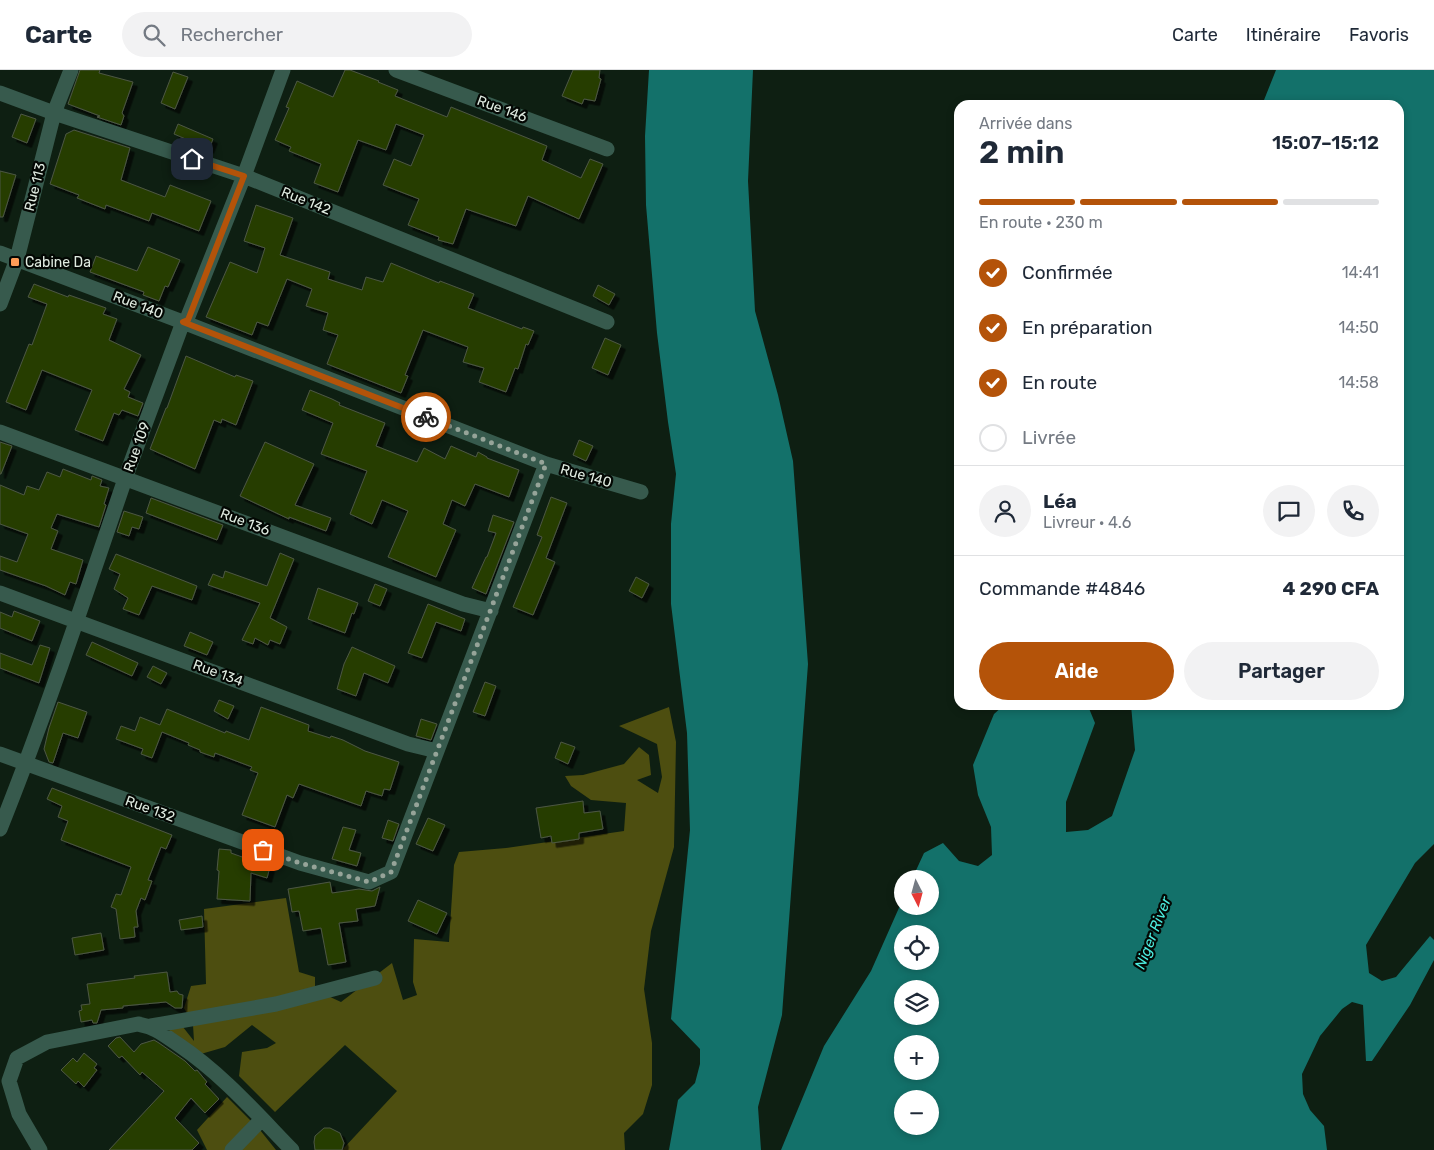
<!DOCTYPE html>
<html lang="fr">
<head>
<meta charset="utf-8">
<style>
	:root { --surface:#fff; --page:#f2f2f3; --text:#1f2937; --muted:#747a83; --line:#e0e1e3; --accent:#b45309 }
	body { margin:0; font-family:Rubik,sans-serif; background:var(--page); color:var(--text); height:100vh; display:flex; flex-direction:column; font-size:19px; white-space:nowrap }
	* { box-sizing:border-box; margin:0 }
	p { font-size:16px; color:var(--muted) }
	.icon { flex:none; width:28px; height:28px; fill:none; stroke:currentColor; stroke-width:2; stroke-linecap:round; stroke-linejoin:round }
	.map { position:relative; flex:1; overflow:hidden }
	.drawer { position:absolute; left:954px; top:30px; width:450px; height:610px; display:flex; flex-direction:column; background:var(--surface); border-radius:15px; box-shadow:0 2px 8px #0003 }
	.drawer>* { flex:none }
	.needle { width:32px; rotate:174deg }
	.fabs { position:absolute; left:894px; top:800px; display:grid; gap:10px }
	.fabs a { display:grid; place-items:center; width:45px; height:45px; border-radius:50%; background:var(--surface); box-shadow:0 2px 8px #0003; font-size:25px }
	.pin { position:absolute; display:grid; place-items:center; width:42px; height:42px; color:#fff; margin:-21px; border-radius:10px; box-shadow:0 2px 8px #0006 }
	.courier { position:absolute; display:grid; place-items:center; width:50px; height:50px; margin:-25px; border:4px solid #b45309; border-radius:50%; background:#fff; color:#222; box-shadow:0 1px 6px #0007 }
	.summary em { font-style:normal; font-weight:600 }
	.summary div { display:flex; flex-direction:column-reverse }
	.summary { display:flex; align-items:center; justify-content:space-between; height:85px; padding:0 25px }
	h1 { font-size:32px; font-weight:600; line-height:38px }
	.bar { display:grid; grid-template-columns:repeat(4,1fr); gap:8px 5px; align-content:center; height:60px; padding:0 25px }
	.bar i { height:6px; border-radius:4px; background:var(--line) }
	.bar .active { background:var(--accent) }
	.bar p { grid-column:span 4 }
	.line { display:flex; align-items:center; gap:12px; padding:0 25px; border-top:1px solid var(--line) }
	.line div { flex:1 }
	.round { display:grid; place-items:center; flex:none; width:52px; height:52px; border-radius:26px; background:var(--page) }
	ol { padding:0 25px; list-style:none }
	li { display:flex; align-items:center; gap:15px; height:55px }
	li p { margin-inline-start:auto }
	li .icon { padding:5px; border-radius:50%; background:var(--accent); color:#fff; stroke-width:4 }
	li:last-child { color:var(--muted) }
	li i { width:28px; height:28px; border:2px solid var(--line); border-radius:50% }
	.action { display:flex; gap:10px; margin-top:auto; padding:10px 25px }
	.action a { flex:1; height:58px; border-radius:30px; background:var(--accent); color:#fff; font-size:20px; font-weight:600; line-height:58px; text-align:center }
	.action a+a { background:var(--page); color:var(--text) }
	header { display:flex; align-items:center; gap:30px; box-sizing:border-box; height:70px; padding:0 25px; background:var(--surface); border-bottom:1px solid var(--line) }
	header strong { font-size:24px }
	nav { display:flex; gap:28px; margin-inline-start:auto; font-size:18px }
	.search { width:350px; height:45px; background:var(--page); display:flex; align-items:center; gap:12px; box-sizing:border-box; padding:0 18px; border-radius:28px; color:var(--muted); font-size:19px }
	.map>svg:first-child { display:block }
</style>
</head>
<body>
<header>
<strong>Carte</strong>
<div class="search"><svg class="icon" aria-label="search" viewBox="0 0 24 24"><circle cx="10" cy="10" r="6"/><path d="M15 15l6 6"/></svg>Rechercher</div>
<nav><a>Carte</a><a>Itinéraire</a><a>Favoris</a></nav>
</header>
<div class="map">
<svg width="1434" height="1080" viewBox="0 0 1434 1080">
	<defs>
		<filter id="shadow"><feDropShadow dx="4.5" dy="4.5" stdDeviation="0" flood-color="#0009"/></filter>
	</defs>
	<rect width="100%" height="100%" fill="#0e1f12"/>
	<path fill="#4d4e10" d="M669,637L676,672L674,777L651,861L644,919L652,973V1015L643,1044L624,1063L625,1080H342L397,1021L345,975L275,1042L239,1006L242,982L267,978L276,973L252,955L225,977L187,988L166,955L179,952L194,971L193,955L184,938L191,916L206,914L204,839L286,828L299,902L315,907V917L313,919L341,932L392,893L403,930L417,925L413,912L414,869L449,872L454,795L459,782L506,778L624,761L626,733L591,730L571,716L565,706L583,705L624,694L639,677L649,685L651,705L637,710L658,723L662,707L657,674L619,656Z
		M227,1027L260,1060L276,1080H207L197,1060Z"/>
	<path fill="#13716a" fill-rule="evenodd" d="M649,0H753L748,111L755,241L778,325L793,391L808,594L782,945L758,1037L761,1080H669L678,1030L695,1013L700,994V979L671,949L690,760L687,663L671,534V454L676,404L668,352L657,263L646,135L645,66Z
		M1276,0H1434V774L1415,793L1366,875L1369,903L1382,911L1396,907L1430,866L1434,870V890L1410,935L1372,991H1366L1363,935L1352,932L1342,939L1320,966L1302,1004L1303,1024L1310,1040L1324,1056L1327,1080H781L824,976L871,901L902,831V836H930V809H912L924,783L943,773L959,791L978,796L992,785L991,757L978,725L973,695L994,644L1004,635L1088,636L1095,653L1066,732V762L1088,760L1112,746L1135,680L1131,635H1399V35H1262ZM902,864H930V891H902ZM902,919H930V946H902ZM902,974H930V1001H902ZM902,1029H930V1056H902Z"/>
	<path fill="#263c06" stroke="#4d5743" filter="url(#shadow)" d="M80,0H100L99,3L133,12L122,43L124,46L121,55L97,47L100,46L68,34Z
		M345,0H350L379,11L378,12L398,20L395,26L447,47L451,37L547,76L542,90L581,108L590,89L603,94L579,149L528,126L516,156L466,139L453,174L438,170L439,167L408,155L419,129L383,115L394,89L411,96L424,65L396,54L386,80L358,70L338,122L314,113L321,94L289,81L291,77L275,70L289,38L286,37L297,11L333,27Z
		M573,0H600L599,8L601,9L595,31L584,29L582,34L562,26Z
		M173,2L188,7L175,39L161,33Z
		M21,44L36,49L27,73L12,67Z
		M178,54L213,69L209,79L174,64Z
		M74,60L130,78L121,110L165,127L170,115L211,131L199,161L152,143L149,151L106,135L105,139L77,128L79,125L50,114L66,64Z
		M0,101L16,105L3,147H0Z
		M256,135L293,148L280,185L330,202L328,209L362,220L366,207L383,212L391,193L439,213L440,211L474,224L468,238L522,259L523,257L534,261L528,275L526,274L518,299L515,298L506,322L479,312L484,298L463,292L468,277L423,260L405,305L408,306L401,323L327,294L338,265L323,260L328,243L306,236L312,219L287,209L268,256L257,252L252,265L206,247L230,192L257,203L265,178L244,171Z
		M148,177L180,190L168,217L165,216L159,231L143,225L144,222L90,202L96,186L137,201Z
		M34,214L68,227L69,225L106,238L103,244L117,249L109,270L141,285L124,319L130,322L128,327L143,333L138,346L122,340L119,345L114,343L103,371L75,360L92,320L42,300L26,340L6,332L29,274L32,275L47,234L28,227Z
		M598,215L615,224L609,235L593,226Z
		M605,268L621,275L608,305L592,298Z
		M186,286L235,307L236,305L253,311L236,355L222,349L221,353L214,350L195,399L150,379L166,338H167Z
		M310,320L332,329L340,333L339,335L385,353L376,376L417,392L424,378L445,389L451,376L476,387L478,382L487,387V388L519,400L509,427L475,414L465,436L452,430L443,454L456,460L436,507L388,487L408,441L382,430L372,454L350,444L367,401L321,384L333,353L302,340Z
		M579,370L593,376L586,391L573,385Z
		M0,372L12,376L1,404H0Z
		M265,372L314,394L295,435L331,448L326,461L289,447V449L240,426Z
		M63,399L91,410L92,406L102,410L100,416L109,418L104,434L106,435L99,457L57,444L51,458L58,461L51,479L83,490L76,514L70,512L65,525L46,516L0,500V486L17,492L28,464L0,454V415L24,425L27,416L39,420L47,402L60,407Z
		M551,427L567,433L546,488L555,492L533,545L513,537L542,467L537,465Z
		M151,428L223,455L217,470L146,443Z
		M124,441L143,447L139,459L132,457L129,466L117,462Z
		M493,445L514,452L486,524L472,518L486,487H487L496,463L488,461Z
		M280,483L294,489L270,548L287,557L280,574L270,570L268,575L255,568L253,574L242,570L260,533L208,515L213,504L223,508L225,501L267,516Z
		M116,484L197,516L192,530L152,516L139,545L123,539L128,528L114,519L120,504L109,499Z
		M636,507L649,514L642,528L629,521Z
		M375,514L387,519L380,536L368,531Z
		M318,518L358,533L354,544L352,543L345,563L308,549Z
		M428,534L465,549L461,561L436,552L422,588L408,583Z
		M14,541L40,551L32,571L0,558V542L12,547Z
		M190,562L213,572L207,585L184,576Z
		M92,572L138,593L132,606L86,585Z
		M40,575L50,578L39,613L0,598V583L32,595Z
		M352,577L395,596L388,613L364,603L356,626L337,619L344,594Z
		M153,596L167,603L161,614L147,607Z
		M485,612L496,616L485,646L473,642Z
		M219,630L234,636L228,649L214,641Z
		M58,632L87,642L78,668L63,663L53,693L49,692L44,679L49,658Z
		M261,637L309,655L308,661L330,668L331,666L343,670L365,681L399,692L390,720L384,719L382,726L366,721L361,736L299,714L293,728L287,725L275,757L242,745L258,703L250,700L252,697L215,683L214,687L200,682V680L188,675L189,673L162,662L152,688L141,684L143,679L116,669L121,656L135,661L140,647L160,655L167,639L225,663L226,661L249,670Z
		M421,649L437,654L431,670L416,666Z
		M561,672L575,677L568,694L555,688Z
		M52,718L172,765L166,779L161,777L148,810L152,811L145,830L141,828L136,841L138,857H134L135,867L120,869L116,839L111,837L116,824L121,825L131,797L61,770L68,751L58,747L62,736L47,729Z
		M583,731L584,743L600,741L603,759L579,763V769L552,773L551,766L541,768L536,738Z
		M428,748L445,755L433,781L416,774Z
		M388,750L399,754L393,771L382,768Z
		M343,757L356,760L349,780L361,783L357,796L332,789Z
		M219,779L231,780V783L270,797L267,808L251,803L250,831L217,829L219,801L217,800Z
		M330,812L332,823L359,819L372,821L380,817L375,836L356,839L358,851L339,853L346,892L328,895L321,858L303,861L299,841L292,842L288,819Z
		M418,830L447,843L437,864L408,851Z
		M202,846L203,857L181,860L179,850Z
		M101,863L104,880L75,885L72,868Z
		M167,902L170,922L177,921L179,924L183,925L182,938H175L166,932L123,936V938L101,940L97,953H93L92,950L81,952L79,941L82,940L81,935L90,934L87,914L135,908L134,906Z
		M120,967L134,982L141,974L154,970L159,973L185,991L195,1001L197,1000L207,1012L205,1014L219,1029L205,1043L191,1028L175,1048L199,1073L192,1080H109L164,1021L142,1002L140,1005L122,986L119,988L108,976L116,968Z
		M84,983L97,994L94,998L97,1000L84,1017L78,1011L76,1014L61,1000L73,988L77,992Z
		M324,1058H330L340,1063L344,1073L342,1080H315L314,1072L315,1066Z"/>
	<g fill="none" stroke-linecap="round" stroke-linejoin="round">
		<path stroke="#375a4d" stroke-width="15" d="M396,0L607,79
			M0,23L54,43L244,106L607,252
			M0,183L188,254L546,394L641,422
			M0,234L17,189L54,43L71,0
			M0,362L463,534L491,541
			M0,523L408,674L437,681
			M0,684L300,793L369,812L391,802L546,394
			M0,759C46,644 85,526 125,409C144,356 164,304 183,252L187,249L244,106L283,0
			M151,956L276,934L375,908
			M40,1080L19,1044L9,1011L17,988L47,972L138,954C155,957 164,965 179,975C222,1004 256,1043 292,1080
			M232,1080L262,1049"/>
	</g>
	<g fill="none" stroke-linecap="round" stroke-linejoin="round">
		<path stroke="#96a499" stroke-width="5" stroke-dasharray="0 9" d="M263,780L300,793L369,812L391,802L546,394L426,347"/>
		<path stroke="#b45309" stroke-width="6" d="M192,89L244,106L188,250L183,252L426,347"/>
	</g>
	<rect fill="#fe9c57" stroke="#030703" stroke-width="2" x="10" y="187" width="10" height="10" rx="2.5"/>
	<g text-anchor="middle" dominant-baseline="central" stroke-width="4.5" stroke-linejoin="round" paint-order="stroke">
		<g font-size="14" fill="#e0ebe1" stroke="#030703">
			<text transform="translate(502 39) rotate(20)">Rue 146</text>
			<text transform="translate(35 117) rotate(-76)">Rue 113</text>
			<text transform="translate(306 131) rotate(22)">Rue 142</text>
			<text transform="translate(138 235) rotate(21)">Rue 140</text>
			<text transform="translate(137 377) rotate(-70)">Rue 109</text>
			<text transform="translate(586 406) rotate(16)">Rue 140</text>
			<text transform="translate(245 452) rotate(21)">Rue 136</text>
			<text transform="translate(218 603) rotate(20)">Rue 134</text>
			<text transform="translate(150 739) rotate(20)">Rue 132</text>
		</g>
		<g font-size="14" fill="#e0ebe1" stroke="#030703" text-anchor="start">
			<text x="25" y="192">Cabine Da</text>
		</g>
		<g font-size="15" font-style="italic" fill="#4cecdf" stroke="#030703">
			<text transform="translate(1153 863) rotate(-69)">Niger River</text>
		</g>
	</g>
</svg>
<div class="fabs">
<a><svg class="needle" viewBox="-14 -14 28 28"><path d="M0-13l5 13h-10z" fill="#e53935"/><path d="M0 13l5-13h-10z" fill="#747a83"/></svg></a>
<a><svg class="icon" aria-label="locate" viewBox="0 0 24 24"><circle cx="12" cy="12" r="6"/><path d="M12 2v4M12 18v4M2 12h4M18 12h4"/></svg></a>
<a><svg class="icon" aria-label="layers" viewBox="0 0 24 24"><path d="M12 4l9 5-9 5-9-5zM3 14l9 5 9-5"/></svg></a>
<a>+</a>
<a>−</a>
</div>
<div class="pin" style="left:263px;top:780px;background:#ea580c"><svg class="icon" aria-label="bag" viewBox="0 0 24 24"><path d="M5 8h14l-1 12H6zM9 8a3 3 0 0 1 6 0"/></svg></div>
<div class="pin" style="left:192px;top:89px;background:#1f2937"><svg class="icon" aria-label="home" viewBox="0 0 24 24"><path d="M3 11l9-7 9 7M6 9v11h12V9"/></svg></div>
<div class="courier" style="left:426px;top:347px"><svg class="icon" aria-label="bike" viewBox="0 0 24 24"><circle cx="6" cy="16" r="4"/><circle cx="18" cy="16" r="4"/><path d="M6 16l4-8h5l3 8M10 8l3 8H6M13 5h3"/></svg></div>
<section class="drawer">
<div class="summary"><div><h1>2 min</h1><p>Arrivée dans</p></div><em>15:07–15:12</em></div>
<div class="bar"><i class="active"></i><i class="active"></i><i class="active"></i><i></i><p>En route · 230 m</p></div>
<ol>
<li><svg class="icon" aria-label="check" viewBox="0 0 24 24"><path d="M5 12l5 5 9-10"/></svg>Confirmée<p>14:41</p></li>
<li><svg class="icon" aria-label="check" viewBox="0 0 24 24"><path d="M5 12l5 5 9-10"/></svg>En préparation<p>14:50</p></li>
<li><svg class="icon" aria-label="check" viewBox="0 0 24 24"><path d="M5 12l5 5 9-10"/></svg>En route<p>14:58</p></li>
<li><i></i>Livrée</li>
</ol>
<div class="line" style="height:90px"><a class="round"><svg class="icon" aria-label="person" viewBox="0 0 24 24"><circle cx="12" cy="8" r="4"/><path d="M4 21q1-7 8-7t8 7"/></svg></a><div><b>Léa</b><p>Livreur · 4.6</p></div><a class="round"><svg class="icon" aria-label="chat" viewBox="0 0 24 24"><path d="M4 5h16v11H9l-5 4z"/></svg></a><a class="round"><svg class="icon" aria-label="phone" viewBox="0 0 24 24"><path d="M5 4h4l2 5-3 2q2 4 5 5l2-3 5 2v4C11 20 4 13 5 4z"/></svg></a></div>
<div class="line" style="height:65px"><div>Commande #4846</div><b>4 290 CFA</b></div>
<div class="action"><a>Aide</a><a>Partager</a></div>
</section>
</div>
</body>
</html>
